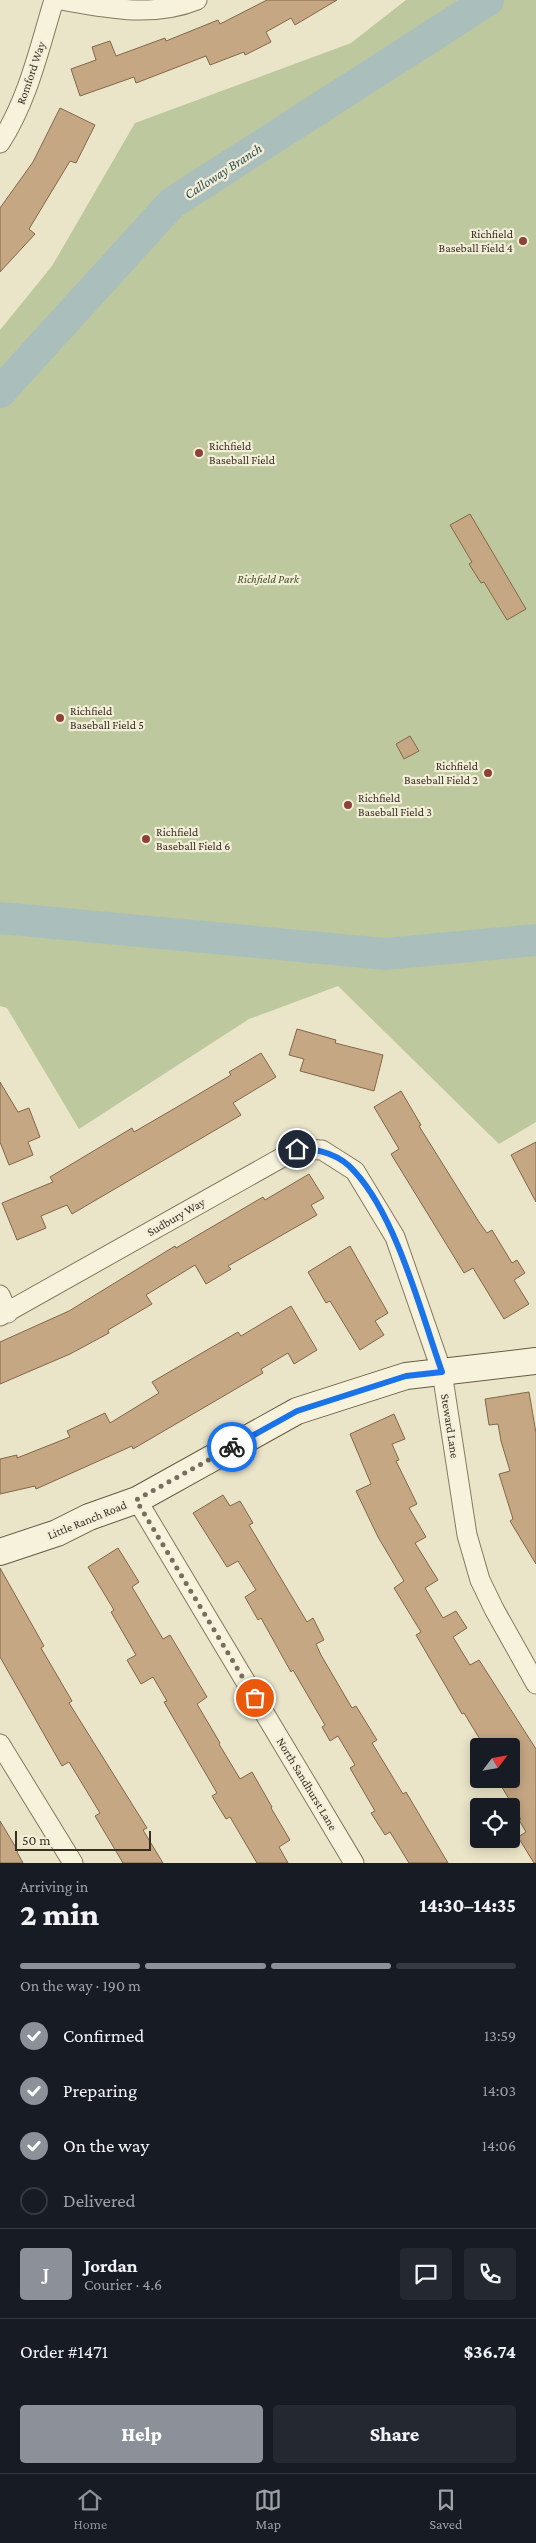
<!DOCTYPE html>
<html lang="en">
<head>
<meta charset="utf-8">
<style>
	:root { --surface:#171b24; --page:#242831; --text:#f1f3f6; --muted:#9ea1a6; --line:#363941; --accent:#8c9099 }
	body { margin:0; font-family:"Crimson Pro",serif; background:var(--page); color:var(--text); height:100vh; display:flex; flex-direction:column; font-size:19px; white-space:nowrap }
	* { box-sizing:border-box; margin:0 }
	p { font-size:16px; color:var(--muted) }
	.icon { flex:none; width:28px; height:28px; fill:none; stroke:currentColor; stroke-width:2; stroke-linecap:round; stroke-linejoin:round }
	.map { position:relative; height:1863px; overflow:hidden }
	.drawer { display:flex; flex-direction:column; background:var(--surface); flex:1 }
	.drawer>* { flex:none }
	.needle { width:32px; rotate:59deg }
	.fabs { position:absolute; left:470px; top:1738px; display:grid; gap:10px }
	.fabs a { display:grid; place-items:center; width:50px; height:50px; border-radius:5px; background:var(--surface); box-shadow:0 2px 12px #0003; font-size:25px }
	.scale { position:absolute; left:15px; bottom:12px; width:136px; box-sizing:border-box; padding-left:5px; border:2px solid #372f22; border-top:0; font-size:14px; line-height:18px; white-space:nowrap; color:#372f22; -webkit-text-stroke:4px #f3eed8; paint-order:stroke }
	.pin { position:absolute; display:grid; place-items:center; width:42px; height:42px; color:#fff; margin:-21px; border:2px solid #fff; border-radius:50%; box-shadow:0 1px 5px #0007 }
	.courier { position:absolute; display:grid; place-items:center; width:50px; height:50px; margin:-25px; border:4px solid #1a73e8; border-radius:50%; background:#fff; color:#222; box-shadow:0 1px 6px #0007 }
	.overview em { font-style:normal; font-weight:800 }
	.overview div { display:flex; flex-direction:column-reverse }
	.overview { display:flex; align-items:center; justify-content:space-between; height:85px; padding:0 20px }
	h1 { font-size:32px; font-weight:800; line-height:38px }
	.bar { display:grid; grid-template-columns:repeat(4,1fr); gap:8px 5px; align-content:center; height:60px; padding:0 20px }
	.bar i { height:6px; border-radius:4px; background:var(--line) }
	.bar .current { background:var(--accent) }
	.bar p { grid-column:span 4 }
	.line { display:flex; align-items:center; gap:12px; padding:0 20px; border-top:1px solid var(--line) }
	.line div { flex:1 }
	.round { display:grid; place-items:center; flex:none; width:52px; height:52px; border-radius:5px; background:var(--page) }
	ol { padding:0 20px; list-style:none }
	li { display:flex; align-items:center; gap:15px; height:55px }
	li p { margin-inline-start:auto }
	li .icon { padding:5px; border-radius:50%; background:var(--accent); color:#fff; stroke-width:4 }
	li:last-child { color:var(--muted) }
	li i { width:28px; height:28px; border:2px solid var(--line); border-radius:50% }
	.action { display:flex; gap:10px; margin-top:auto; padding:10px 20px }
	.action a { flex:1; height:58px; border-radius:5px; background:var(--accent); color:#fff; font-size:20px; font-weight:800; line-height:58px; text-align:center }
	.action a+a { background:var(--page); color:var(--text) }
	.tabs { display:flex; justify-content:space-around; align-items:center; height:70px; border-top:1px solid var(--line); background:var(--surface); font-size:14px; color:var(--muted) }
	.tabs a { display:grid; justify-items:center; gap:2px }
	.tabs .current { color:var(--accent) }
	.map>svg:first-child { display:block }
</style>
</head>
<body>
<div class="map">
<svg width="536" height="1863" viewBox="0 0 536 1863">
	<rect width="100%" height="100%" fill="#eae5c9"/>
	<path fill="#bdc89e" d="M406,0H536V1122L499,1144L338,986L249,1019L79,1129L7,1008L0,1006V330L52,266L135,123L351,43Z"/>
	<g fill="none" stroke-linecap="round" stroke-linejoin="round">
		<path stroke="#aabfbc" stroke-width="32" d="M0,392L172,203L488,0
			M0,918L385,954L536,940"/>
	</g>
	<path fill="#c5a783" stroke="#826748" d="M267,0H337L295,25L291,18L266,32L271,42L245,55L244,52L210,65L206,56L136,83L134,77L80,96L71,69L96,60L92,47L110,41L116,56L165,38L166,41L218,20L220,24Z
		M60,108L95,125L76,163L70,161L29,229L35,234L0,272V208L33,162Z
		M470,514L526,609L507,620L484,582L481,583L469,564L472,562L450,525Z
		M410,736L419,751L404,759L396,744Z
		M297,1029L336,1040L335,1043L383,1055L374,1091L300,1071L304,1059L289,1055Z
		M261,1053L276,1077L233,1103L241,1115L72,1214L67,1205L41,1216L46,1228L17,1240L2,1203L53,1182L50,1177L132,1128L134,1132L177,1107L231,1075L229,1072Z
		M0,1082L18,1112L29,1108L40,1137L28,1142L33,1155L9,1165L0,1142Z
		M401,1091L421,1125L419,1126L479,1222L487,1233L492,1230L512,1263L517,1260L525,1273L514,1280L529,1304L504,1319L473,1268L464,1273L391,1154L399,1149L374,1107Z
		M536,1142V1202L511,1155Z
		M309,1174L324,1198L311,1205L317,1215L228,1266L231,1269L206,1284L195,1265L146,1295L152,1304L108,1330L109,1333L70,1354L0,1384V1342L69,1311L175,1246L176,1248L263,1197L265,1200Z
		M350,1246L388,1313L375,1321L384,1335L360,1350L330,1301L326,1303L308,1272Z
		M291,1306L317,1350L294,1364L288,1353L261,1369L263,1373L133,1449L132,1446L36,1489L35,1486L0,1494V1459L17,1455V1458L70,1437L67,1431L105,1413L110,1423L159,1393L152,1382L238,1332L241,1336Z
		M529,1392L536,1433V1564L510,1521L513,1519L499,1474L510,1471L501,1441L498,1424L489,1425L485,1399Z
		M394,1414L405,1439L392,1444L399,1460L396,1461L417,1504L409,1508L426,1537L415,1543L438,1580L425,1588L443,1618L456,1611L467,1628L453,1637L470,1665L479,1660L536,1749V1863H534L518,1837L526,1832L519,1820L521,1819L497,1779H511V1746H484L464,1713L462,1714L416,1635L421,1632L394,1588L404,1581L378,1537L356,1491L371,1484L350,1434Z
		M223,1495L230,1506L240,1501L253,1523L249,1525L307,1622L313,1618L324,1640L316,1644L321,1655L352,1708L356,1706L377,1740L372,1743L403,1794L406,1792L448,1863H409L390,1832L385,1835L371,1813L375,1811L350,1768L355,1765L338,1736L330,1741L322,1727L325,1725L293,1670L291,1672L261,1618L258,1620L245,1597L256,1590L238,1561L227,1567L193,1513Z
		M118,1548L139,1582L132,1587L163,1639L170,1635L207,1697L197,1704L220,1743L219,1744L240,1779L252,1772L272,1807L271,1808L290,1840L279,1847L288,1863H257L230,1817L226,1819L212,1796L217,1793L164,1702L167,1701L153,1677L141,1684L127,1660L136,1655L111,1612L114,1610L88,1567Z
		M0,1568L44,1646L41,1648L72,1701L69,1703L147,1828L143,1830L163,1863H123L95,1816L100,1813L69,1762L62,1766L0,1657Z
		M0,1821L18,1851L17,1852L23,1863H0Z"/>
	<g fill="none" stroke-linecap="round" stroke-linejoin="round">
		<defs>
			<path id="street" d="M61,0C106,8 153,18 197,0
				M0,143C28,100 39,49 54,0
				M0,1295L8,1313
				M0,1316L297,1149L322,1150L355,1171L395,1237L442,1372L467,1535L480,1580L494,1609L536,1684
				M137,1500L354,1863
				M0,1744L73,1863"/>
			<path id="secondary" d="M0,1552L57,1533L89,1517L137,1500L297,1411L406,1376L536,1361"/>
		</defs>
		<use href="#street" stroke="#857960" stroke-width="21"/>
		<use href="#secondary" stroke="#675a43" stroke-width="28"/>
		<use href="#street" stroke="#f6f2dc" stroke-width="19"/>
		<use href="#secondary" stroke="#f6f2dc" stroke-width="26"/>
	</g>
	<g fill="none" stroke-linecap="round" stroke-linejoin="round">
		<path stroke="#766f5c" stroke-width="5" stroke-dasharray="0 9" d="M232,1447L136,1500L255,1698"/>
		<path stroke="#1a73e8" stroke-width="6" d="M232,1447L297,1411L406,1376L442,1372C421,1313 397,1218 355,1172C341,1155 318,1148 297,1149"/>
	</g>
	<g fill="#8e4136" stroke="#f3eed8" stroke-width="2">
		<circle cx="523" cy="241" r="5"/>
		<circle cx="199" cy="453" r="5"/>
		<circle cx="60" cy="718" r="5"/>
		<circle cx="488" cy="773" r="5"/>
		<circle cx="348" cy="805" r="5"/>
		<circle cx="146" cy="839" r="5"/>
	</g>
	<g text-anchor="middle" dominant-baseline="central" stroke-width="4.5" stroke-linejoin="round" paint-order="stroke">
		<g font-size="12" fill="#372f22" stroke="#f3eed8">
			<text transform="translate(31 73) rotate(-71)">Romford Way</text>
			<text transform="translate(176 1217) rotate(-30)">Sudbury Way</text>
			<text transform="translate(450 1426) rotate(81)">Steward Lane</text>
			<text transform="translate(87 1520) rotate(-22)">Little Ranch Road</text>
			<text transform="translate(307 1784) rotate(59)">North Sandhurst Lane</text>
		</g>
		<g font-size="12" fill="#372f22" stroke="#f3eed8" text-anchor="start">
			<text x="513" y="234" text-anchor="end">Richfield<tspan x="513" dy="14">Baseball Field 4</tspan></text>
			<text x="209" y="446">Richfield<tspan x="209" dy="14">Baseball Field</tspan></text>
			<text x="70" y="711">Richfield<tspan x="70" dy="14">Baseball Field 5</tspan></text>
			<text x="478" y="766" text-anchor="end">Richfield<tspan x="478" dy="14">Baseball Field 2</tspan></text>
			<text x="358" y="798">Richfield<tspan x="358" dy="14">Baseball Field 3</tspan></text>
			<text x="156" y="832">Richfield<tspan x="156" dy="14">Baseball Field 6</tspan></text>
		</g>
		<g font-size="12" font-style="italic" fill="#43522a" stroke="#f3eed8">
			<text x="268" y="579">Richfield Park</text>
		</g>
		<g font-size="14" font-style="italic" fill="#325355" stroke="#f3eed8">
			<text transform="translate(223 171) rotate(-33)">Calloway Branch</text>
		</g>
	</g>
</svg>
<div class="fabs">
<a><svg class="needle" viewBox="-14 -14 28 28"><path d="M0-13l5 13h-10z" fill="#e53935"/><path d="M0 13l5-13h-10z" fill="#9ea1a6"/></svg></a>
<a><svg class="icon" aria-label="locate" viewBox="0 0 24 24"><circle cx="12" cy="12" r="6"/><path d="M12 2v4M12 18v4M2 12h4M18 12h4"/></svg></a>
</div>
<div class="scale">50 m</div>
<div class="pin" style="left:255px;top:1698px;background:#ea580c"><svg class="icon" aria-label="bag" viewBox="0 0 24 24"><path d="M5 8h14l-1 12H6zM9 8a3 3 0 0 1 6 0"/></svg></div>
<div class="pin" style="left:297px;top:1149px;background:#1f2937"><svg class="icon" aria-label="home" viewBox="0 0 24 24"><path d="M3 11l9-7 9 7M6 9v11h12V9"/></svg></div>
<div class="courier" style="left:232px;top:1447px"><svg class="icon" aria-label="bike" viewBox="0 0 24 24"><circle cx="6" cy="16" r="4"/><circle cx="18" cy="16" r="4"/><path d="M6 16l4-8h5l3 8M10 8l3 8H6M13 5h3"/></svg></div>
</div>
<section class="drawer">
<div class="overview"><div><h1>2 min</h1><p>Arriving in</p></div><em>14:30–14:35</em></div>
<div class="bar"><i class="current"></i><i class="current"></i><i class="current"></i><i></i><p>On the way · 190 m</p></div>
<ol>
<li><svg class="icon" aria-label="check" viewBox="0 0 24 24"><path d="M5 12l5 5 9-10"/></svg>Confirmed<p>13:59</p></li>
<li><svg class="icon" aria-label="check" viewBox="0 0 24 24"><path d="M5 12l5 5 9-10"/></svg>Preparing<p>14:03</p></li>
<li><svg class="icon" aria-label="check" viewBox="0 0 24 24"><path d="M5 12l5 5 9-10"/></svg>On the way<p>14:06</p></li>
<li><i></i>Delivered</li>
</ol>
<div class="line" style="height:90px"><b class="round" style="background:var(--accent);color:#fff">J</b><div><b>Jordan</b><p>Courier · 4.6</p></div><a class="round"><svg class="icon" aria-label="chat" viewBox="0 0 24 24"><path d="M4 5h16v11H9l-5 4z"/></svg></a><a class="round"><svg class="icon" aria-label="phone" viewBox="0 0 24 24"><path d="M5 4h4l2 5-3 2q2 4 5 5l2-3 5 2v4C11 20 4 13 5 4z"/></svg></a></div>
<div class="line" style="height:65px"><div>Order #1471</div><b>$36.74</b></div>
<div class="action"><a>Help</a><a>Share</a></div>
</section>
<nav class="tabs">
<a class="current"><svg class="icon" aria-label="home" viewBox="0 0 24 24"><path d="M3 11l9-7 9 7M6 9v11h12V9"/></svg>Home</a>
<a><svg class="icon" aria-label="map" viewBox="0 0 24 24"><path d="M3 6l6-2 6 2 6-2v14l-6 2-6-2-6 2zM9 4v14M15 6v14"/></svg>Map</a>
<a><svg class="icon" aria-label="saved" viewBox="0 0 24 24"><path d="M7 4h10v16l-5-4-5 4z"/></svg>Saved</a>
</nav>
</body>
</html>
